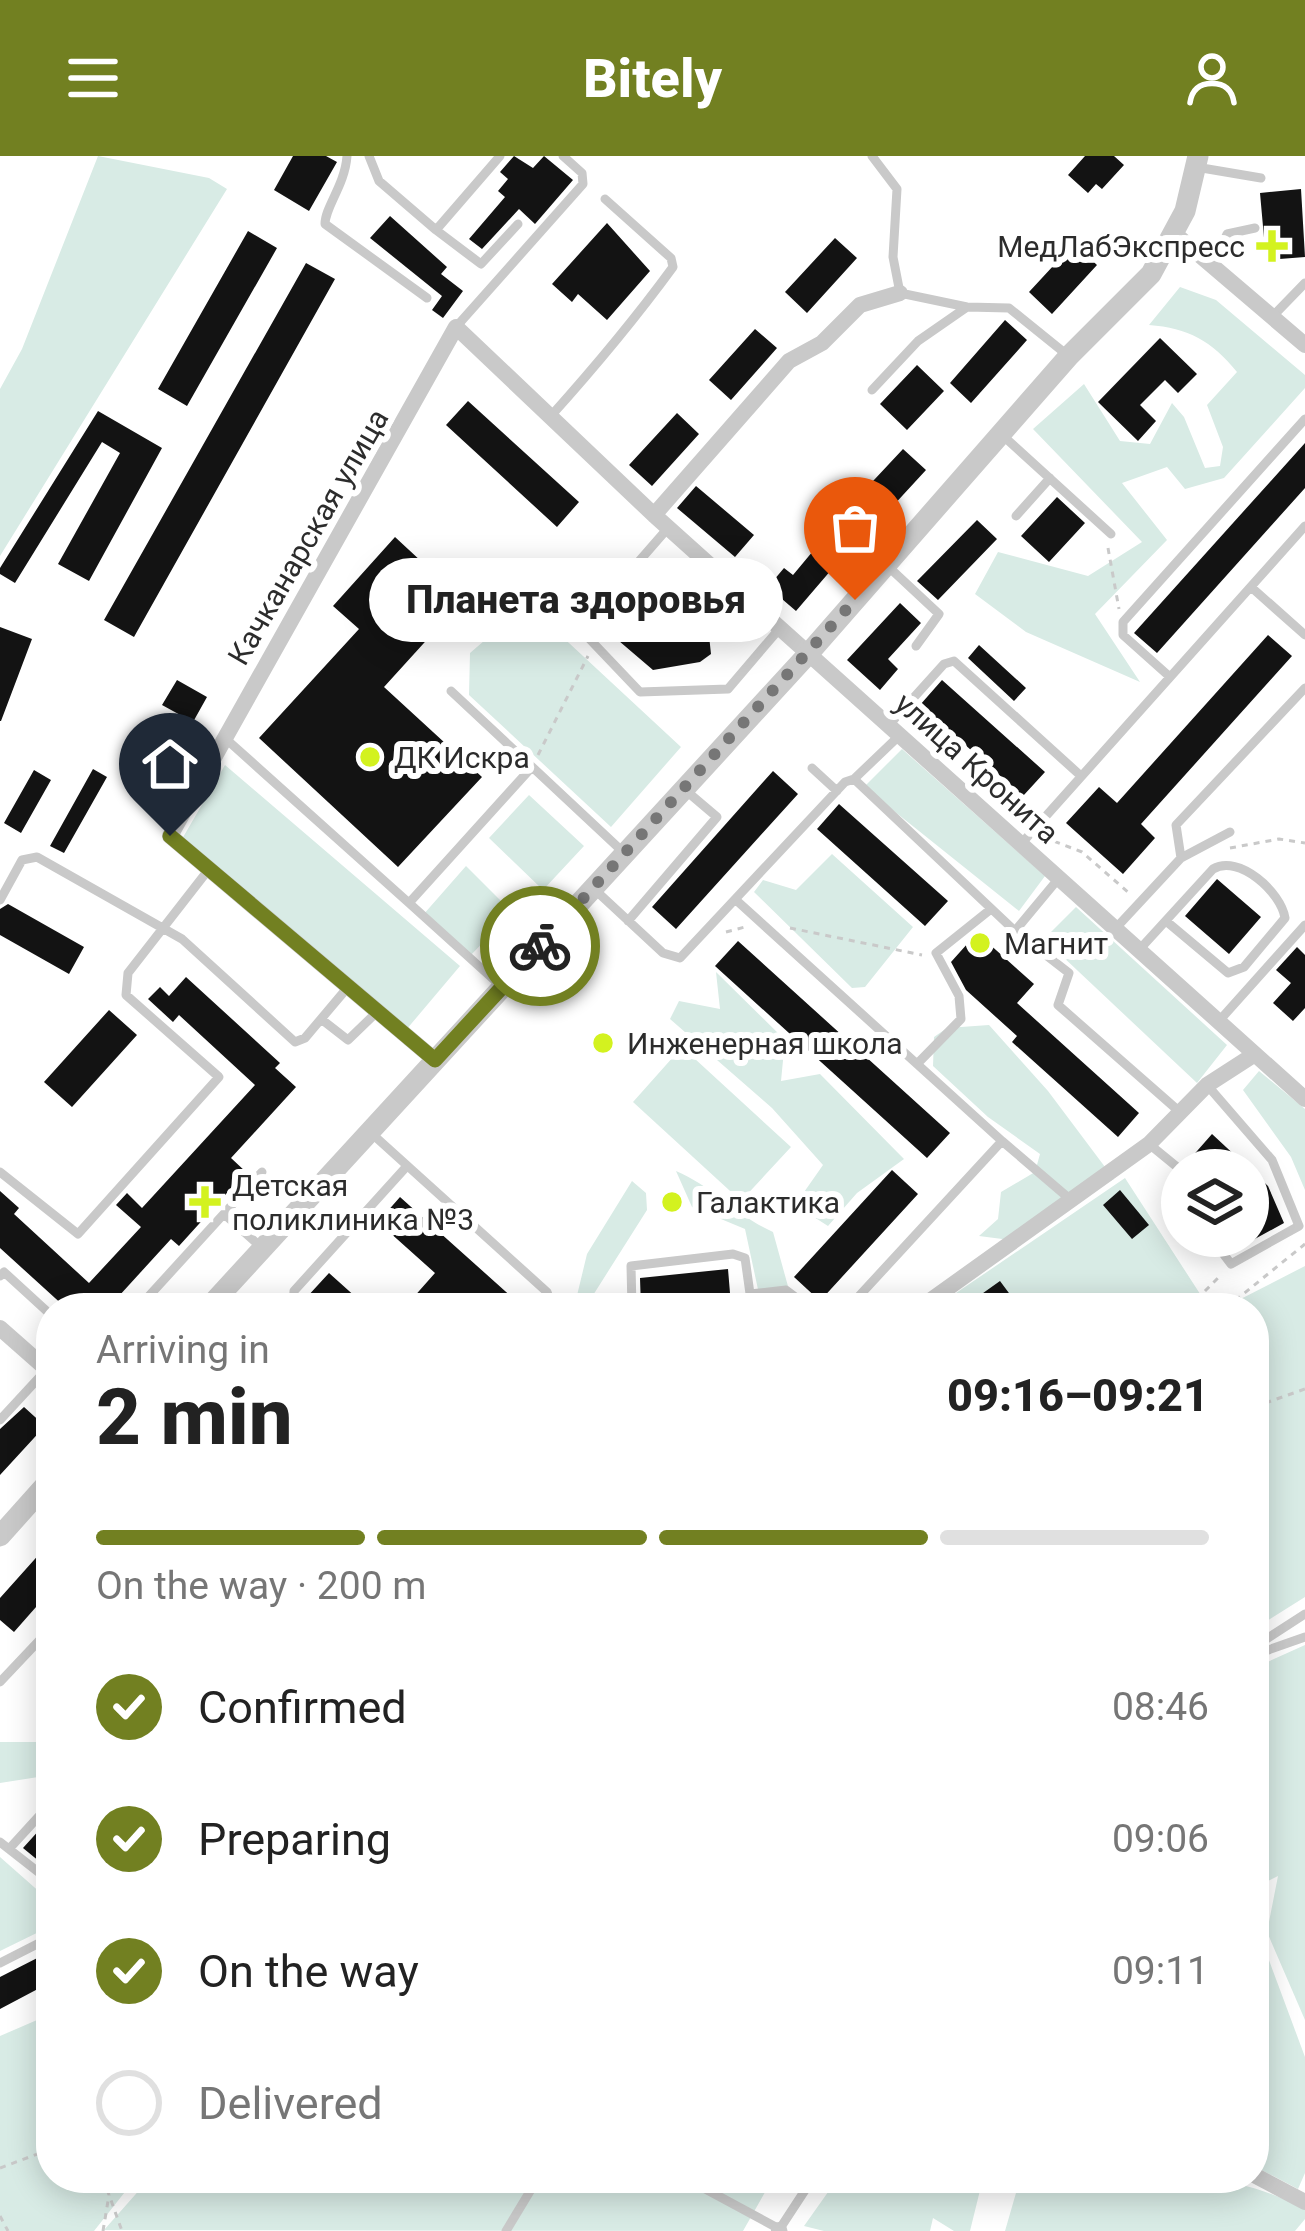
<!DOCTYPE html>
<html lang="en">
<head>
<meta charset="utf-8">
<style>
	:root { --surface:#fff; --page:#f6f6f6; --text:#222; --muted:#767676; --line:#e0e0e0; --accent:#728021 }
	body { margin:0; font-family:Roboto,sans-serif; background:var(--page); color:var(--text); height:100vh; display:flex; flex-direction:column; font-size:45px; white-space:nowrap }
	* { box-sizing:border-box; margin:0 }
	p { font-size:39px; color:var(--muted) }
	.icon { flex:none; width:66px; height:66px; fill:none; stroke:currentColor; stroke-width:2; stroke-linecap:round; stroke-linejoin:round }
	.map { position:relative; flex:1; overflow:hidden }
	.drawer { position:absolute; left:36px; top:1137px; width:1233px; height:900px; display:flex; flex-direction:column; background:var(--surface); border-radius:48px; box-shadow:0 6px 30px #0003 }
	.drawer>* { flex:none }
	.fabs { position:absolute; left:1161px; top:993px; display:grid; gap:24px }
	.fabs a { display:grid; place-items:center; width:108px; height:108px; border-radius:50%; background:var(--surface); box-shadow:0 6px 30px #0003; font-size:60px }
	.pin { position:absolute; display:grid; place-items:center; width:102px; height:102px; color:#fff; margin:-123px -51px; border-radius:50% 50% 50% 0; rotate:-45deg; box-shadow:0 0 12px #0007 }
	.pin .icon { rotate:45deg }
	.courier { position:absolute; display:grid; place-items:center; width:120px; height:120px; margin:-60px; border:9px solid #728021; border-radius:50%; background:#fff; color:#222; box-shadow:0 3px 15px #0007 }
	.bubble { position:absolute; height:84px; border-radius:42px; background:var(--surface); box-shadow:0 6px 30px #0003; font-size:39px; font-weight:800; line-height:84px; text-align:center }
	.headline em { font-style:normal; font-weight:800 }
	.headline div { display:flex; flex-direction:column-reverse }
	.headline { display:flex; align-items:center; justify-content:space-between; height:204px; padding:0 60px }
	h1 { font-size:78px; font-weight:800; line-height:90px }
	.bar { display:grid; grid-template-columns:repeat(4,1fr); gap:18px 12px; align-content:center; height:144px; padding:0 60px }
	.bar i { height:15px; border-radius:9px; background:var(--line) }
	.bar .selected { background:var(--accent) }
	.bar p { grid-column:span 4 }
	ol { padding:0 60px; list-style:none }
	li { display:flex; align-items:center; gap:36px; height:132px }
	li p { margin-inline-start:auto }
	li .icon { padding:12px; border-radius:50%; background:var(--accent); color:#fff; stroke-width:4 }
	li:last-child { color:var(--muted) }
	li i { width:66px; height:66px; border:6px solid var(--line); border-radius:50% }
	header { display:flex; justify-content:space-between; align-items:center; height:156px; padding:0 60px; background:var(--accent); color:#fff; font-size:54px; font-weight:800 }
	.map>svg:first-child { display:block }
</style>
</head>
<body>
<header><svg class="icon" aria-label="menu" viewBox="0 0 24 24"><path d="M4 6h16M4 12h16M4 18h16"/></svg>Bitely<svg class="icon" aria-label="person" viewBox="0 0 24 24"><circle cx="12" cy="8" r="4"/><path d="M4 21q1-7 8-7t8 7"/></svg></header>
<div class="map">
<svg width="1305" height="2075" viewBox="0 0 1305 2075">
	<rect width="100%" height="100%" fill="#fff"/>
	<path fill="#d8ebe5" d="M98,0L209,22L227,33L0,400V233L22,193Z
		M1180,131L1216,144L1305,219V232L1224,322L1185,333L1167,311L1122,327L1167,384L1095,458L1140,526L1026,476L975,438L998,396L1088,420L1142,386L1033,273L1084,228L1120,285L1150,288L1172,247L1184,261L1205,312L1220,310L1223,291L1207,249L1237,216C1212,185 1188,172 1149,169Z
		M527,448L681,591L611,671L469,539L470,497Z
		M902,593L1045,720L1019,755L864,631Z
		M225,609L460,810L406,874L182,683Z
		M529,639L584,690L543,734L489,682Z
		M832,698L913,771L865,831L852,832L754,736L763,724L796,734Z
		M466,710L512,756L471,799L423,759Z
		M1076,751L1227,889L1197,927L1044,783Z
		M716,816L785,884L781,925L820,918L904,1003L857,1037L828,1070L795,1049L823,1009L772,952L670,863L679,845L720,853Z
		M989,869L1048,935L1114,1023L1010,1084L979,1080L998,1063L1001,1036L1035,1016L1040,998L988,961L933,910L934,881L947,872Z
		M682,891L791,991L741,1045L633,946Z
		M1259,915L1305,953V1034L1291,1001L1243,934Z
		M676,1015C712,1030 737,1060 773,1076L794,1152H762L745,1073L692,1051Z
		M1125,1022L1204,1144L1191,1152H934Z
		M632,1025L646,1037L647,1054L590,1144L591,1152H574L587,1098Z
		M1305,1110V1441L1254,1473V1152H1223Z
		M1305,1489V1864L1267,1776L1278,1720L1254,1732V1512Z
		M0,1586H51V1619L0,1627Z
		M0,1701L51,1746V1770L0,1795Z
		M1254,1764L1305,1901V2017L1298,2033L1254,2010Z
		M51,1858V2022H136L94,2075H0V1880Z
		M150,2022H773L743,2075L104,2074Z
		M838,2022H983L970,2075H954L933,2062L930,2075H824L804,2070Z
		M1007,2022C1101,2022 1221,2004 1305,2054V2063L1295,2075H1005L1018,2030Z"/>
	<path fill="#131313" d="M293,0H326L337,6L309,55L274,34Z
		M514,0L533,12L544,0L573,24L535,68L519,53L482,93L469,83L505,41L498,35L508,23L500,16Z
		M1085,0H1114L1124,9L1102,33L1096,28L1088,37L1068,19Z
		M1301,33L1305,101L1266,104L1260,37Z
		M390,60L447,111L441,118L463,135L443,162L432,154L442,140L370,82Z
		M607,67L650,115L607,164L578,138L572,146L552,128Z
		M248,75L277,92L187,250L158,233Z
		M1065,79L1097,109L1052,158L1029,136L1054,109L1045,101Z
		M835,82L857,102L807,157L785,136Z
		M306,107L335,123L134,481L104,464Z
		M1005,164L1027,184L971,247L950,227Z
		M755,173L777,192L731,244L709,224Z
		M1160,182L1197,218L1178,237L1165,224L1140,249L1156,265L1138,285L1098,246Z
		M917,209L944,235L907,274L880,248Z
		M468,245L579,346L557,371L446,269Z
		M98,255L162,292L89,425L58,408L120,297L102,286L15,427L0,418V412Z
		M677,257L699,278L652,330L629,309Z
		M1305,287V332L1157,497L1134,477Z
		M903,293L926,314L868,377L845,355Z
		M696,330L754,379L735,401L677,352Z
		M1057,341L1085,367L1049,406L1021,380Z
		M977,364L997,383L938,444L917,425Z
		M395,381L463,444L384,531L482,621L398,711L259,582L359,473L333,450Z
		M818,389L838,406L796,455L768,431L784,412L793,419Z
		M900,447L921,467L888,503L898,513L880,534L847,504Z
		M635,452H650L667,468L707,461L711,498L700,506L653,514L612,479Z
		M0,471L32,483L1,565H0Z
		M1268,479L1292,500L1141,668L1155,682L1123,718L1066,667L1099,631L1117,647Z
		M979,489L1026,532L1014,545L968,502Z
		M177,524L207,541L193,566L162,549Z
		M942,524L1045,616L1023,640L920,549Z
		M93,613L107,621L64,697L50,690Z
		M34,614L51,624L21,677L4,667Z
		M773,615L798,638L676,773L652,751Z
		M839,648L948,745L925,770L817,673Z
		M1217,723L1261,761L1229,798L1185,760Z
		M8,748L84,791L69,818L0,779V753Z
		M977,777L1034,828L1017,847L1139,957L1118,981L1012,886L1017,880L966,834L951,806Z
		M738,785L950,977L927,1002L715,810Z
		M1297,791L1305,799V852L1293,865L1273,847L1291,827L1276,814Z
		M186,821L280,907L275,912L296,931L231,1002L246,1016L179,1090L171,1083L108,1152L100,1147L95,1152H66L0,1092V1035L19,1052L14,1058L89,1127L141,1071L116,1049L127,1037L142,1052L255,929L179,859L173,866L148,843L160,831L169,840Z
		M109,854L137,879L72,951L44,926Z
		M1212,978L1268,1030L1284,1067L1233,1095L1225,1080H1248V1014H1202L1190,1003Z
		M892,1014L918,1038L820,1145L794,1121Z
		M1120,1034L1149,1069L1132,1083L1103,1049Z
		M400,1041L524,1152H472L459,1140L448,1152H404L435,1117L378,1066Z
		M728,1113L731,1149L641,1152L640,1122Z
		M329,1117L368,1152H317L306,1142Z
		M1000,1125L1020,1152H962Z
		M24,1251L45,1270L0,1319V1273Z
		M51,1385V1434L14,1476L0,1464V1442Z
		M51,1661V1715L23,1692Z
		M51,1795V1826L0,1853V1821Z"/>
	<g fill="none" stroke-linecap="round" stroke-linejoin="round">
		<path stroke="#c9c9c9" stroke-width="3" stroke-dasharray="6 6" stroke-linecap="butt" d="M1108,392L1119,453
			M538,599L588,500
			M1043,681L1082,696L1129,737
			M1230,692L1279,683L1305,687
			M790,772L922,799
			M726,776L745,771
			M1188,1152L1221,1119
			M1226,1152L1305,1088
			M1254,1251L1305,1233
			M0,2012L51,1993
			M103,2022L122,2075
			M0,2060L8,2075
			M103,2075L109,2039"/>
		<path stroke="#c9c9c9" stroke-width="9" d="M347,0C345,29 325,51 325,68L427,142
			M369,0L379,25L436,74
			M500,0L436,74L481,108L518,68
			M872,0L897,33L893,101L900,137L967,151L1009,152L1066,198
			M1196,11L1261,22
			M1213,109L1227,78L1255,72
			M1272,161L1305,127
			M456,171L583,28L582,17L563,0
			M872,234L918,185L967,151
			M550,261C594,212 635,163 673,111L671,102L605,43
			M1001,278L1111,378
			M834,360L939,458L916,490
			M1016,360L1050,322
			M668,372L580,473L640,536L728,533L780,472
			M1251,431L1305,479
			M1170,521L1123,479V466L1305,263
			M451,535L622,695
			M889,569L944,508L954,505L1081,620
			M900,579L854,623L1015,775L1069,817L1058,849L1181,957
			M226,583L409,747
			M812,612L837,635
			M1021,688L1305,370
			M1181,702L1176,669L1305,532
			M593,732L663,797L680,802L845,626L854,623
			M0,744L22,704L37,701L182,783L295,886L305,882L348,831
			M736,744L1002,985L848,1152
			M628,765L717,661L684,633
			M1115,773L1181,702L1230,676
			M1015,775L1059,722
			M1139,794L1213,713C1239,698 1281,736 1285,762L1244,811L1228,817L1166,765
			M502,831L409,747L532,611
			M321,863L348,884L378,855
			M1219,865L1305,769
			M917,908L961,863L959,840L936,797L991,753
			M1207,929L1272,1004L1299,1070L1231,1108L1210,1080
			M370,976L547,1136L553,1152
			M1002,985L1071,1044
			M1149,988L1182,1015
			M0,1016L78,1078L219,921L126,839L128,817L209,713
			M224,1058L260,1090
			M0,1120L4,1116L51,1159
			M750,1138L786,1134L810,1152
			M138,1152L262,1016
			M293,1152L294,1135L407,1010
			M632,1152L631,1110L733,1098L745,1102L752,1152
			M0,1264L47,1213
			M1254,1491L1305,1458
			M1254,1499L1305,1481
			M0,1526L51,1472
			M0,1686L51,1726
			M9,1693L51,1647
			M0,1807L51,1781
			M685,2022L783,2075
			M779,2074L813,2022
			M506,2075L538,2022"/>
		<path stroke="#c9c9c9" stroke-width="16" d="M1175,78L1305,189
			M654,359L789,205L822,187L860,149L900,137
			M435,904L170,680L456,171L654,359L1305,943
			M920,1152L1149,988L1207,929L1255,898
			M0,1172L51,1217
			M1254,2019L1305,2046
			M779,2075V2074"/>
		<path stroke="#c9c9c9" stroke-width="21" d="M208,1152L809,497L1069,200L1151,118L1185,55L1198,0
			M0,1380L51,1323"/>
	</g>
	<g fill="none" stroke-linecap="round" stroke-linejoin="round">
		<path stroke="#767676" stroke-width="12" stroke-dasharray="0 21.6" d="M540,790L855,444"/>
		<path stroke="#728021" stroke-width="15" d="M170,680L435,904L540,790"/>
	</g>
	<g fill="#d3f21f" stroke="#fff" stroke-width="4.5">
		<path d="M1266 72h12v12h12v12h-12v12h-12v-12h-12v-12h12z"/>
		<circle cx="370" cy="601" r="12"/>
		<circle cx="980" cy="787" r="12"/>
		<circle cx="603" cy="887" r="12"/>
		<path d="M199 1028h12v12h12v12h-12v12h-12v-12h-12v-12h12z"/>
		<circle cx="672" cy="1046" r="12"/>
	</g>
	<g text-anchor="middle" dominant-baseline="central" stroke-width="12" stroke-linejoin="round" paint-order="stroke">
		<g font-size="30" fill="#2c2c2c" stroke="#fff" text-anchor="start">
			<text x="1245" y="90" text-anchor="end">МедЛабЭкспресс</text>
			<text x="394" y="601">ДК Искра</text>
			<text x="1004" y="787">Магнит</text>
			<text x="627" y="887">Инженерная школа</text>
			<text x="232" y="1029">Детская<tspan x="232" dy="34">поликлиника №3</tspan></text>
			<text x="696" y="1046">Галактика</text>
		</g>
		<g font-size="30" fill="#2c2c2c" stroke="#fff">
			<text transform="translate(308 381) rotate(-60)">Качканарская улица</text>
			<text transform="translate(977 612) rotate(42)">улица Кронита</text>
		</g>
	</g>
</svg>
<div class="fabs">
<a><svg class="icon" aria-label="layers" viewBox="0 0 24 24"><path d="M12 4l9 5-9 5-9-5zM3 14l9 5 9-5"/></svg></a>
</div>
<div class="pin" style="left:855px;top:444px;background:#ea580c"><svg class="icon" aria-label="bag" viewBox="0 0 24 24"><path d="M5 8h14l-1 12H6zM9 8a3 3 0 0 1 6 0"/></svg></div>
<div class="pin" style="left:170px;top:680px;background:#1f2937"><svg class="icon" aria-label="home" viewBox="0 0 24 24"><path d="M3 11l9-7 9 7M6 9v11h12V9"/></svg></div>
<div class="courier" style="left:540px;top:790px"><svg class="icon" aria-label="bike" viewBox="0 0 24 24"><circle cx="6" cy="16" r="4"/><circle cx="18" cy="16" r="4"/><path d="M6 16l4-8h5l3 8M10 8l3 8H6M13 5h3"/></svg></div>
<div class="bubble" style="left:369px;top:402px;width:414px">Планета здоровья</div>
<section class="drawer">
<div class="headline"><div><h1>2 min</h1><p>Arriving in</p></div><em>09:16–09:21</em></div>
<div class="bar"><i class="selected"></i><i class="selected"></i><i class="selected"></i><i></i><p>On the way · 200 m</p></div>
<ol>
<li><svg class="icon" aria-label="check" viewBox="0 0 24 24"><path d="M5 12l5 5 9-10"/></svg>Confirmed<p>08:46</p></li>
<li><svg class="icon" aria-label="check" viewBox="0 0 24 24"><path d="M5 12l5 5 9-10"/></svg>Preparing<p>09:06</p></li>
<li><svg class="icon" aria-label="check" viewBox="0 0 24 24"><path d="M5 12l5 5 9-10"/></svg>On the way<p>09:11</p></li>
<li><i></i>Delivered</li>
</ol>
</section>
</div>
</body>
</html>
